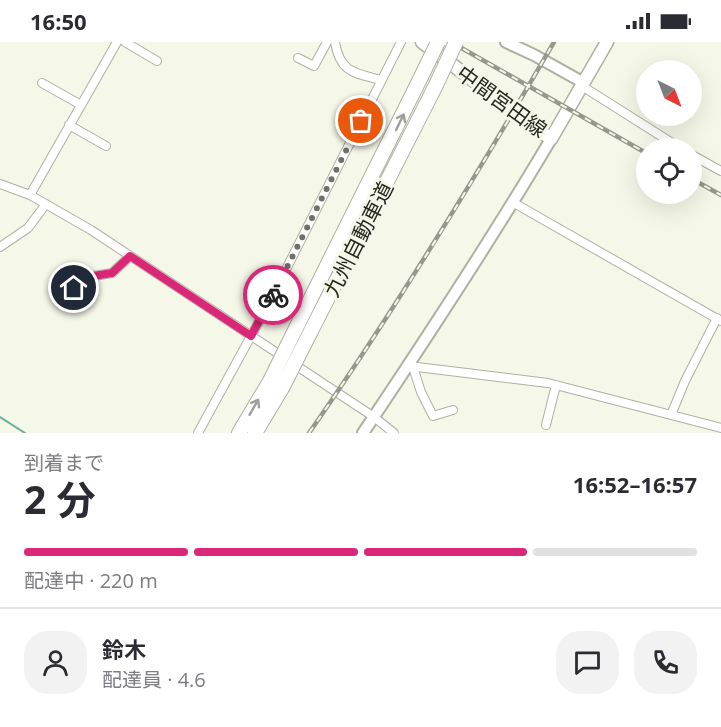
<!DOCTYPE html>
<html lang="ja">
<head>
<meta charset="utf-8">
<style>
	:root { --surface:#fff; --page:#f2f2f3; --text:#2b2b33; --muted:#7c7c81; --line:#e1e1e2; --accent:#db2777 }
	body { margin:0; font-family:"Open Sans","Noto Sans JP",sans-serif; background:var(--page); color:var(--text); height:100vh; display:flex; flex-direction:column; font-size:22px; white-space:nowrap }
	* { box-sizing:border-box; margin:0 }
	p { font-size:20px; color:var(--muted) }
	.icon { flex:none; width:33px; height:33px; fill:none; stroke:currentColor; stroke-width:2; stroke-linecap:round; stroke-linejoin:round }
	.map { position:relative; height:391px; overflow:hidden }
	.panel { display:flex; flex-direction:column; background:var(--surface); flex:1 }
	.panel>* { flex:none }
	.needle { width:39px; rotate:138deg }
	.controls { position:absolute; left:636px; top:18px; display:grid; gap:12px }
	.controls a { display:grid; place-items:center; width:66px; height:66px; border-radius:50%; background:var(--surface); box-shadow:0 6px 24px #0002; font-size:30px }
	.pin { position:absolute; display:grid; place-items:center; width:51px; height:51px; color:#fff; margin:-26px; border:3px solid #fff; border-radius:50%; box-shadow:0 2px 6px #0007 }
	.courier { position:absolute; display:grid; place-items:center; width:60px; height:60px; margin:-30px; border:4px solid #db2777; border-radius:50%; background:#fff; color:#222; box-shadow:0 2px 8px #0007 }
	.summary em { font-style:normal; font-weight:700 }
	.summary div { display:flex; flex-direction:column-reverse }
	.summary { display:flex; align-items:center; justify-content:space-between; height:102px; padding:0 24px }
	h1 { font-size:39px; font-weight:700; line-height:45px }
	.bar { display:grid; grid-template-columns:repeat(4,1fr); gap:9px 6px; align-content:center; height:72px; padding:0 24px }
	.bar i { height:8px; border-radius:4px; background:var(--line) }
	.bar .on { background:var(--accent) }
	.bar p { grid-column:span 4 }
	.line { display:flex; align-items:center; gap:15px; padding:0 24px; border-top:2px solid var(--line) }
	.line div { flex:1 }
	.round { display:grid; place-items:center; flex:none; width:63px; height:63px; border-radius:24px; background:var(--page) }
	.status { display:flex; justify-content:space-between; align-items:center; height:42px; padding:0 30px; background:var(--surface); direction:ltr }
	.status svg { height:16px; fill:currentColor }
	.map>svg:first-child { display:block }
</style>
</head>
<body>
<div class="status"><b>16:50</b><svg viewBox="0 0 49 12"><path d="M0 12V9h3v3zM5 12V6h3v6zM10 12V3h3v9zM15 12V0h3v12zM26 1h20v11H26zM47 4h2v5h-2z"/></svg></div>
<div class="map">
<svg width="721" height="391" viewBox="0 0 721 391">
	<rect width="100%" height="100%" fill="#f5f7e8"/>
	<g fill="none" stroke-linecap="round" stroke-linejoin="round">
		<path stroke="#67af9a" stroke-width="2" d="M0,375L25,391"/>
		<defs>
			<path id="street" d="M125,0L157,19
				M335,0C340,31 355,31 381,38
				M298,16L314,24L327,0
				M42,41L81,63
				M582,44L680,106
				M69,83L106,104
				M692,113L721,129
				M0,142L30,153L91,188L374,375L394,391
				M30,153L117,0
				M514,161L721,279
				M0,205L28,186L46,162
				M74,246L87,235L112,231L130,214
				M409,324L548,341L721,386
				M413,325L421,350L433,374L453,368
				M671,373L685,339L717,276
				M546,383L556,343
				M198,391L268,263L401,0"/>
			<path id="secondary" d="M506,0L534,13L584,41
				M363,391C428,294 492,197 551,97"/>
			<path id="primary" d="M422,0L551,97L607,0"/>
			<path id="highway" d="M298,282L421,35
				M311,289L436,43
				M239,391L270,339
				M255,391L282,346"/>
		</defs>
		<use href="#street" stroke="#aeb0a2" stroke-width="10"/>
		<use href="#secondary" stroke="#aeb0a2" stroke-width="14"/>
		<use href="#primary" stroke="#aeb0a2" stroke-width="15"/>
		<use href="#highway" stroke="#aeb0a2" stroke-width="16"/>
		<use href="#street" stroke="#fff" stroke-width="8"/>
		<use href="#secondary" stroke="#fff" stroke-width="10"/>
		<use href="#primary" stroke="#fff" stroke-width="12"/>
		<use href="#highway" stroke="#fff" stroke-width="14"/>
		<defs>
			<path id="rail" d="M451,0L646,111
				M692,137L721,153
				M309,391C397,265 477,133 554,0"/>
		</defs>
		<use href="#rail" stroke="#96988d" stroke-width="4.5"/>
		<use href="#rail" stroke="#f5f7e8" stroke-width="2" stroke-dasharray="7" stroke-linecap="butt"/>
		<defs>
			<path id="highway-bridge" d="M421,35L438,0
				M436,43L456,0
				M270,339L298,282
				M282,346L311,289"/>
		</defs>
		<use href="#highway-bridge" stroke="#aeb0a2" stroke-width="16" stroke-linecap="butt"/>
		<use href="#highway-bridge" stroke="#fff" stroke-width="14"/>
	</g>
	<defs><path id="oneway-shaft" d="M-6 0H5M1.5-3L5.5 0L1.5 3" fill="none" stroke-width="1.6" stroke-linecap="round" stroke-linejoin="round" transform="scale(1.5)"/></defs>
	<g stroke="#9e9e9c">
		<use href="#oneway-shaft" transform="translate(400 80) rotate(-64)"/>
		<use href="#oneway-shaft" transform="translate(254 365) rotate(-60)"/>
	</g>
	<g fill="none" stroke-linecap="round" stroke-linejoin="round">
		<path stroke="#6f7067" stroke-width="6" stroke-dasharray="0 10.8" d="M273,253L361,79"/>
		<path stroke="#db2777" stroke-width="8" d="M74,246L87,235L112,231L130,214L251,294L273,253"/>
	</g>
	<g text-anchor="middle" dominant-baseline="central" stroke-width="6" stroke-linejoin="round" paint-order="stroke">
		<g font-size="21" fill="#272822" stroke="#f5f7e8">
			<text transform="translate(502 59) rotate(36)">中間宮田線</text>
			<text transform="translate(358 197) rotate(-63)">九州自動車道</text>
		</g>
	</g>
</svg>
<div class="controls">
<a><svg class="needle" viewBox="-14 -14 28 28"><path d="M0-13l5 13h-10z" fill="#e53935"/><path d="M0 13l5-13h-10z" fill="#7c7c81"/></svg></a>
<a><svg class="icon" aria-label="locate" viewBox="0 0 24 24"><circle cx="12" cy="12" r="6"/><path d="M12 2v4M12 18v4M2 12h4M18 12h4"/></svg></a>
</div>
<div class="pin" style="left:361px;top:79px;background:#ea580c"><svg class="icon" aria-label="bag" viewBox="0 0 24 24"><path d="M5 8h14l-1 12H6zM9 8a3 3 0 0 1 6 0"/></svg></div>
<div class="pin" style="left:74px;top:246px;background:#1f2937"><svg class="icon" aria-label="home" viewBox="0 0 24 24"><path d="M3 11l9-7 9 7M6 9v11h12V9"/></svg></div>
<div class="courier" style="left:273px;top:253px"><svg class="icon" aria-label="bike" viewBox="0 0 24 24"><circle cx="6" cy="16" r="4"/><circle cx="18" cy="16" r="4"/><path d="M6 16l4-8h5l3 8M10 8l3 8H6M13 5h3"/></svg></div>
</div>
<section class="panel">
<div class="summary"><div><h1>2 分</h1><p>到着まで</p></div><em>16:52–16:57</em></div>
<div class="bar"><i class="on"></i><i class="on"></i><i class="on"></i><i></i><p>配達中 · 220 m</p></div>
<div class="line" style="height:108px"><a class="round"><svg class="icon" aria-label="person" viewBox="0 0 24 24"><circle cx="12" cy="8" r="4"/><path d="M4 21q1-7 8-7t8 7"/></svg></a><div><b>鈴木</b><p>配達員 · 4.6</p></div><a class="round"><svg class="icon" aria-label="chat" viewBox="0 0 24 24"><path d="M4 5h16v11H9l-5 4z"/></svg></a><a class="round"><svg class="icon" aria-label="phone" viewBox="0 0 24 24"><path d="M5 4h4l2 5-3 2q2 4 5 5l2-3 5 2v4C11 20 4 13 5 4z"/></svg></a></div>
</section>
</body>
</html>
